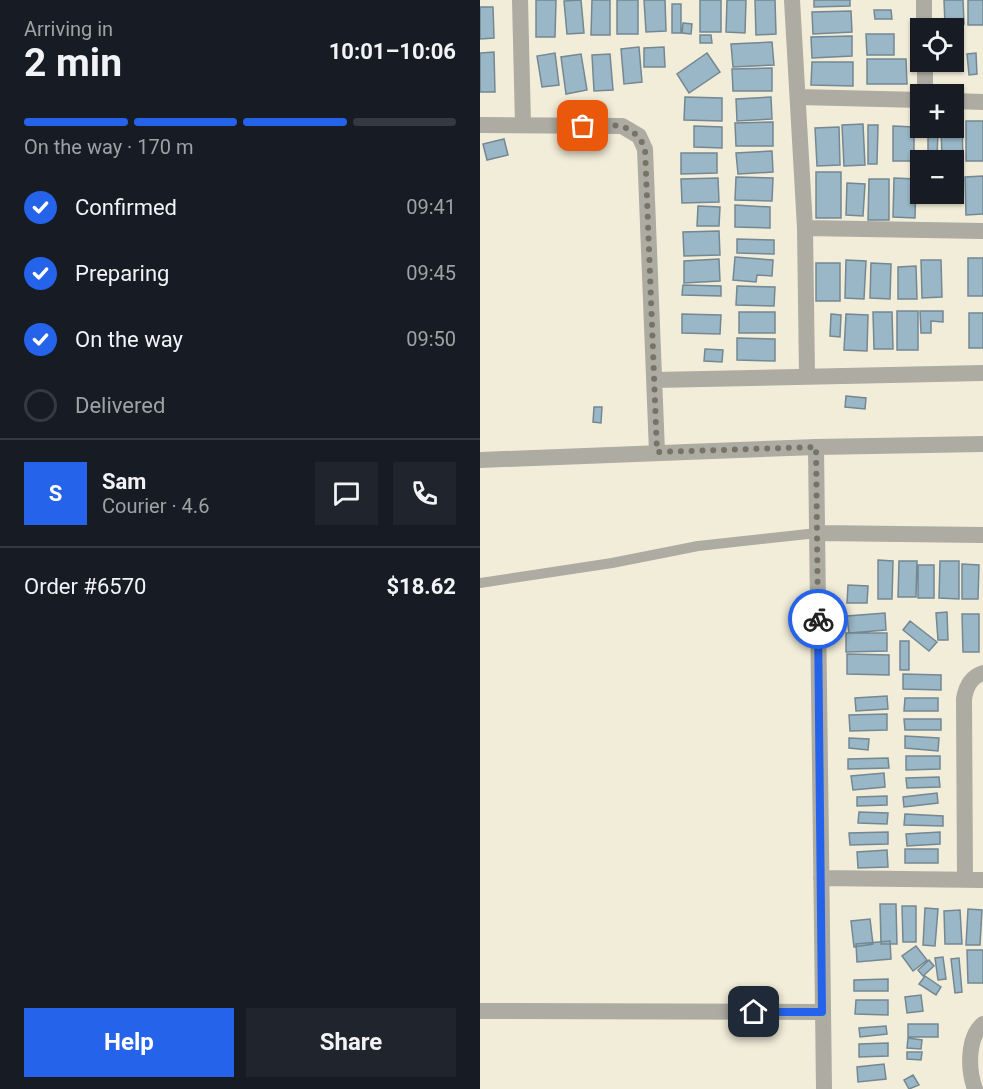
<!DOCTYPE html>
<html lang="en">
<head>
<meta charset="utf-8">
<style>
	:root { --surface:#171b24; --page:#20242c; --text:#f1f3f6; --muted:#9ea1a6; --line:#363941; --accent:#2563eb }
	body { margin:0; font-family:Roboto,sans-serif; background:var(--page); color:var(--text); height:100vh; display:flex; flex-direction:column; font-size:22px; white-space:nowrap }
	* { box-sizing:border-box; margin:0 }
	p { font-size:20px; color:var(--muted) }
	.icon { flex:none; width:33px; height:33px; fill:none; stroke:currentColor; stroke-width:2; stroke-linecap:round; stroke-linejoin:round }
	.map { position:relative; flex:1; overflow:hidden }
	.details { display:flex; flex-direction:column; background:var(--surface); width:480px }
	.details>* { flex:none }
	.tools { position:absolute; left:430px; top:18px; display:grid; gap:12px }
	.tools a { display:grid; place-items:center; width:54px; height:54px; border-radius:0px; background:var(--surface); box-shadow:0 2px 4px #0004; font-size:30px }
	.pin { position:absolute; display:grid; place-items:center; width:51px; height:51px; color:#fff; margin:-26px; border-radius:12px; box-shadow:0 3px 9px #0006 }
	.courier { position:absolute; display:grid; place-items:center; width:60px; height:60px; margin:-30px; border:4px solid #2563eb; border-radius:50%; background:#fff; color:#222; box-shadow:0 2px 8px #0007 }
	.headline em { font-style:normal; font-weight:700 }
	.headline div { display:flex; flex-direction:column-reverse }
	.headline { display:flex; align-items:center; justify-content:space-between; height:102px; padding:0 24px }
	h1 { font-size:39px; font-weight:700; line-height:45px }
	.bar { display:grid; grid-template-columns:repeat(4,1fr); gap:9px 6px; align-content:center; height:72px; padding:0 24px }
	.bar i { height:8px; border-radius:4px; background:var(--line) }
	.bar .current { background:var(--accent) }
	.bar p { grid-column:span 4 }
	.line { display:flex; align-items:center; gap:15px; padding:0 24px; border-top:2px solid var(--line) }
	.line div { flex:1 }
	.round { display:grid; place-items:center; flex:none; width:63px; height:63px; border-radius:0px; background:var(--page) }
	ol { padding:0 24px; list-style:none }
	li { display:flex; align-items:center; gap:18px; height:66px }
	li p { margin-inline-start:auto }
	li .icon { padding:6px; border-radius:50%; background:var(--accent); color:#fff; stroke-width:4 }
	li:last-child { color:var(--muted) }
	li i { width:33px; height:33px; border:3px solid var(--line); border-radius:50% }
	.button { display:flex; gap:12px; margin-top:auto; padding:12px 24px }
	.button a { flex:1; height:69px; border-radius:0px; background:var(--accent); color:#fff; font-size:24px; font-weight:700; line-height:69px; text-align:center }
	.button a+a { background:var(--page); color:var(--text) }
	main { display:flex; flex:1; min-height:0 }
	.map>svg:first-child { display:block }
</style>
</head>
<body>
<main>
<section class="details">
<div class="headline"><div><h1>2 min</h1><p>Arriving in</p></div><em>10:01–10:06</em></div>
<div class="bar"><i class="current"></i><i class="current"></i><i class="current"></i><i></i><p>On the way · 170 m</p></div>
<ol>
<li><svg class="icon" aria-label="check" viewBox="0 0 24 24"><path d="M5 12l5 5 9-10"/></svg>Confirmed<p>09:41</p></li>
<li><svg class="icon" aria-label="check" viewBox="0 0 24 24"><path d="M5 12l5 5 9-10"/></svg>Preparing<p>09:45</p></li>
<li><svg class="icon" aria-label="check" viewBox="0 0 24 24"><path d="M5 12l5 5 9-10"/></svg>On the way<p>09:50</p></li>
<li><i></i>Delivered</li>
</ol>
<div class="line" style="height:108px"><b class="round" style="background:var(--accent);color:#fff">S</b><div><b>Sam</b><p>Courier · 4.6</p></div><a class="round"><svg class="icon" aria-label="chat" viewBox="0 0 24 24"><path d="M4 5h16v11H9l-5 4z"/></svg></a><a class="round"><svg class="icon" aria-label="phone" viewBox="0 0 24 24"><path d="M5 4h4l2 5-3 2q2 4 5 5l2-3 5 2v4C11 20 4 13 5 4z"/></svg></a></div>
<div class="line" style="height:78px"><div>Order #6570</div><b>$18.62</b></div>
<div class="button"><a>Help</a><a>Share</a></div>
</section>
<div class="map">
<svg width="503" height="1089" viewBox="0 0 503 1089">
	<rect width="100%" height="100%" fill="#f2edd8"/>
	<path fill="#99b7c7" stroke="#748792" stroke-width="1.5" d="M56,0H76L75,37H56Z
		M101,0L104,33L87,34L84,1Z
		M112,0H130V35H111Z
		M137,0H158V34H137Z
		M164,0H185L186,31L166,32Z
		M220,0H241V32H220Z
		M247,0H266L265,33L246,32Z
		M275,0H295L296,34L276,35Z
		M334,0H370V6L334,7Z
		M464,0H483L484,24L465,25Z
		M488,0H503V25H488Z
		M192,4H201V33H192Z
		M0,7H13L14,38L0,39Z
		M394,10H411L412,19H395Z
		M371,11L372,32L333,34L332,12Z
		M203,23L212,24L211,34L202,33Z
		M386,34H414V55H387Z
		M220,35H231L232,43H220Z
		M372,36V56L332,58L331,37Z
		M292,42L294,65L253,67L251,44Z
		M159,47L162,82L144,84L141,49Z
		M184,47L185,67H164V48Z
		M14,52L15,92H0V53Z
		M75,53L79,85L62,87L57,56Z
		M227,53L240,72L209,93L197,74Z
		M496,53L497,74L489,75L487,54Z
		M101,54L107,90L86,94L81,57Z
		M130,54L133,90L114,91L112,55Z
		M387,59H426L427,84H387Z
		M332,62H373V86L331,85Z
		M292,68V91H253L252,69Z
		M205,97L242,98V121L204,120Z
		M291,97L292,119L257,121L256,99Z
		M474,121H482L483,162L462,160L461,128H474Z
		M486,121H503V161H486Z
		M293,122V146H256L255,123Z
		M383,124L385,165L364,166L362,125Z
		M388,125H398L397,164H388Z
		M214,126L242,127V148L214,147Z
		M413,126L434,127V161H413Z
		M359,127L360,165L337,166L335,128Z
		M448,129L458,130L457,160H448Z
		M24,139L28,155L7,160L3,144Z
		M292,151L293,172L258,174L256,153Z
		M201,153H237V173L201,174Z
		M336,172H361V218H336Z
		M474,175H482V193H474Z
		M503,176V214L486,215L485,177Z
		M256,177L293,178L292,201L255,200Z
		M238,178L239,202L202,203L201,179Z
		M414,178L436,179L435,218L413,217Z
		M389,179H409V220H388Z
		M367,183L385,184L383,216L366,215Z
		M255,205L290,207V228L255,227Z
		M218,206L240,207L239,226H217Z
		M239,231L240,255L204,256L203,232Z
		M257,239L294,240V254L257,253Z
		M255,257L293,260L292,276L277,275L276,282L253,280Z
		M488,258H503V296H488Z
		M239,259L240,281L204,283V261Z
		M366,260L386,261L384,299L365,298Z
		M441,260H461L462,297L442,298Z
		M336,263H360V301H336Z
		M391,263L411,264L410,299L390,298Z
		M436,266L437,299H418V267Z
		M203,285L241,286V296L202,295Z
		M257,286L295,287L294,306L256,305Z
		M417,311H438V350H417Z
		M440,311H463V322L451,321V333H441Z
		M259,312H295V333H259Z
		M393,312H412L413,349H394Z
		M489,313H503V348H489Z
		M202,314L241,315L240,334L202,333Z
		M351,314L361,315L360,337L350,336Z
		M366,314L388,315L387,351L364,350Z
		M257,338L295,339V361L257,360Z
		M225,349L243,350L242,362L224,361Z
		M366,396L386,398L385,409L365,407Z
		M114,407H122L121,423L113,422Z
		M398,560L413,561L412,599H398Z
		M419,561H437L436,597H418Z
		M460,561H479V599L459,598Z
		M482,564L499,565L498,599H482Z
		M438,565H454V598H438Z
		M368,585L388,586L387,603H367Z
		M467,612L468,640H458L456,613Z
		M405,613L406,630L369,633L367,616Z
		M482,614H499V652H483Z
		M430,621L457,642L449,651L423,630Z
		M366,633H407V651L366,652Z
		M420,641H429V670H420Z
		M367,654L409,655V675L367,674Z
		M423,674L461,675V690L423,689Z
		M407,696L408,709L376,711L375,698Z
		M425,698H458V711H424Z
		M407,714V730L370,731L369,715Z
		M424,719H461V730H425Z
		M425,736L459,738L458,751L425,748Z
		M369,738L389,739L388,750L369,748Z
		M426,756H460V769L426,770Z
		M408,758L409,768L368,769V759Z
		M404,773L405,787L373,790L371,776Z
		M459,777L460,787L427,788L426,778Z
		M457,793L458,803L424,807L423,797Z
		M407,796V805L377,806V797Z
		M379,812L408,813L407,824L378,823Z
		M425,814L463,816V826L424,825Z
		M408,832V844L370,845L369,833Z
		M460,832V844L427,846L426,834Z
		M425,849H458V863H425Z
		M407,850L408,867L378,868L377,852Z
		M400,904H416L417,944H401Z
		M422,906H436V942H423Z
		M445,908L458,909L455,946L443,945Z
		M488,909L502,910L500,945H486Z
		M480,910L482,944H465L464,911Z
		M390,919L393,944L374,947L371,921Z
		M410,941L411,959L377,962L376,944Z
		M436,946L447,960L433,971L422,956Z
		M487,950H503V983H488Z
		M463,957L466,979L458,980L455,958Z
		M479,958L482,992L475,993L471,959Z
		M449,960L454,966L443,976L438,970Z
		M445,976L461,987L456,995L439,984Z
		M408,979V991H374V980Z
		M441,995L443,1011L427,1013L425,997Z
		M376,1000H408V1015L375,1014Z
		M428,1024H458V1037H428Z
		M406,1026L407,1034L380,1037L379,1028Z
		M428,1038L442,1040L441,1049L427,1048Z
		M408,1043V1056L379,1057V1044Z
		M427,1052H442L441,1060L427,1059Z
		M404,1064L406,1079L378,1082L377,1067Z
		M433,1075L439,1085L429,1089L424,1080Z"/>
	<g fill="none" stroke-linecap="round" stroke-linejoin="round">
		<path stroke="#adaba2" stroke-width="10" d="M0,583L132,563L218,546L337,533"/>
		<path stroke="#adaba2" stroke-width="16" d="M40,0L43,124
			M312,0L325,228L327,375
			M444,0V28
			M445,62V94
			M318,97L441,100
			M474,101L503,102
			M0,125L142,126L159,136L165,149L177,452
			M325,228L503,231
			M175,380L503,373
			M336,447L344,1089
			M337,533L503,535
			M341,878L503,880
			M485,880L484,699C486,686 491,677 503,673
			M0,1011L342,1012
			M495,1089C488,1070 487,1038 503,1024"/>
		<path stroke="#adaba2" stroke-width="16" d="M0,460L336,447L503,444"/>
	</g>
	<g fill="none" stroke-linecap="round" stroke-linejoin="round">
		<path stroke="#767367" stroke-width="6" stroke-dasharray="0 10.8" d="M103,126C131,126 151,119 165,148L177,452L336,447L338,619"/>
		<path stroke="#2563eb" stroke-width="8" d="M274,1012H342L338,619"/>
	</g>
</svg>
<div class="tools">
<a><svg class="icon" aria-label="locate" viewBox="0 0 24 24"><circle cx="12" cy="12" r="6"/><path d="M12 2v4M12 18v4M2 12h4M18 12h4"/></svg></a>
<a>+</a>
<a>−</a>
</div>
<div class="pin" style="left:103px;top:126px;background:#ea580c"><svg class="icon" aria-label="bag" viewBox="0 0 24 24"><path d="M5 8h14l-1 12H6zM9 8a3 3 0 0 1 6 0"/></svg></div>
<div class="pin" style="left:274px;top:1012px;background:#1f2937"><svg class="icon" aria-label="home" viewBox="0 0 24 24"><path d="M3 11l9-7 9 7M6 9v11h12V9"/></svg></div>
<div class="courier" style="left:338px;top:619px"><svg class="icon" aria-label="bike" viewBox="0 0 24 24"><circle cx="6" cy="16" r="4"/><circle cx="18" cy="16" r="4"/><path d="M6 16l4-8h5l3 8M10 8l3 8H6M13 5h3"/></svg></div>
</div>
</main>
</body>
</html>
